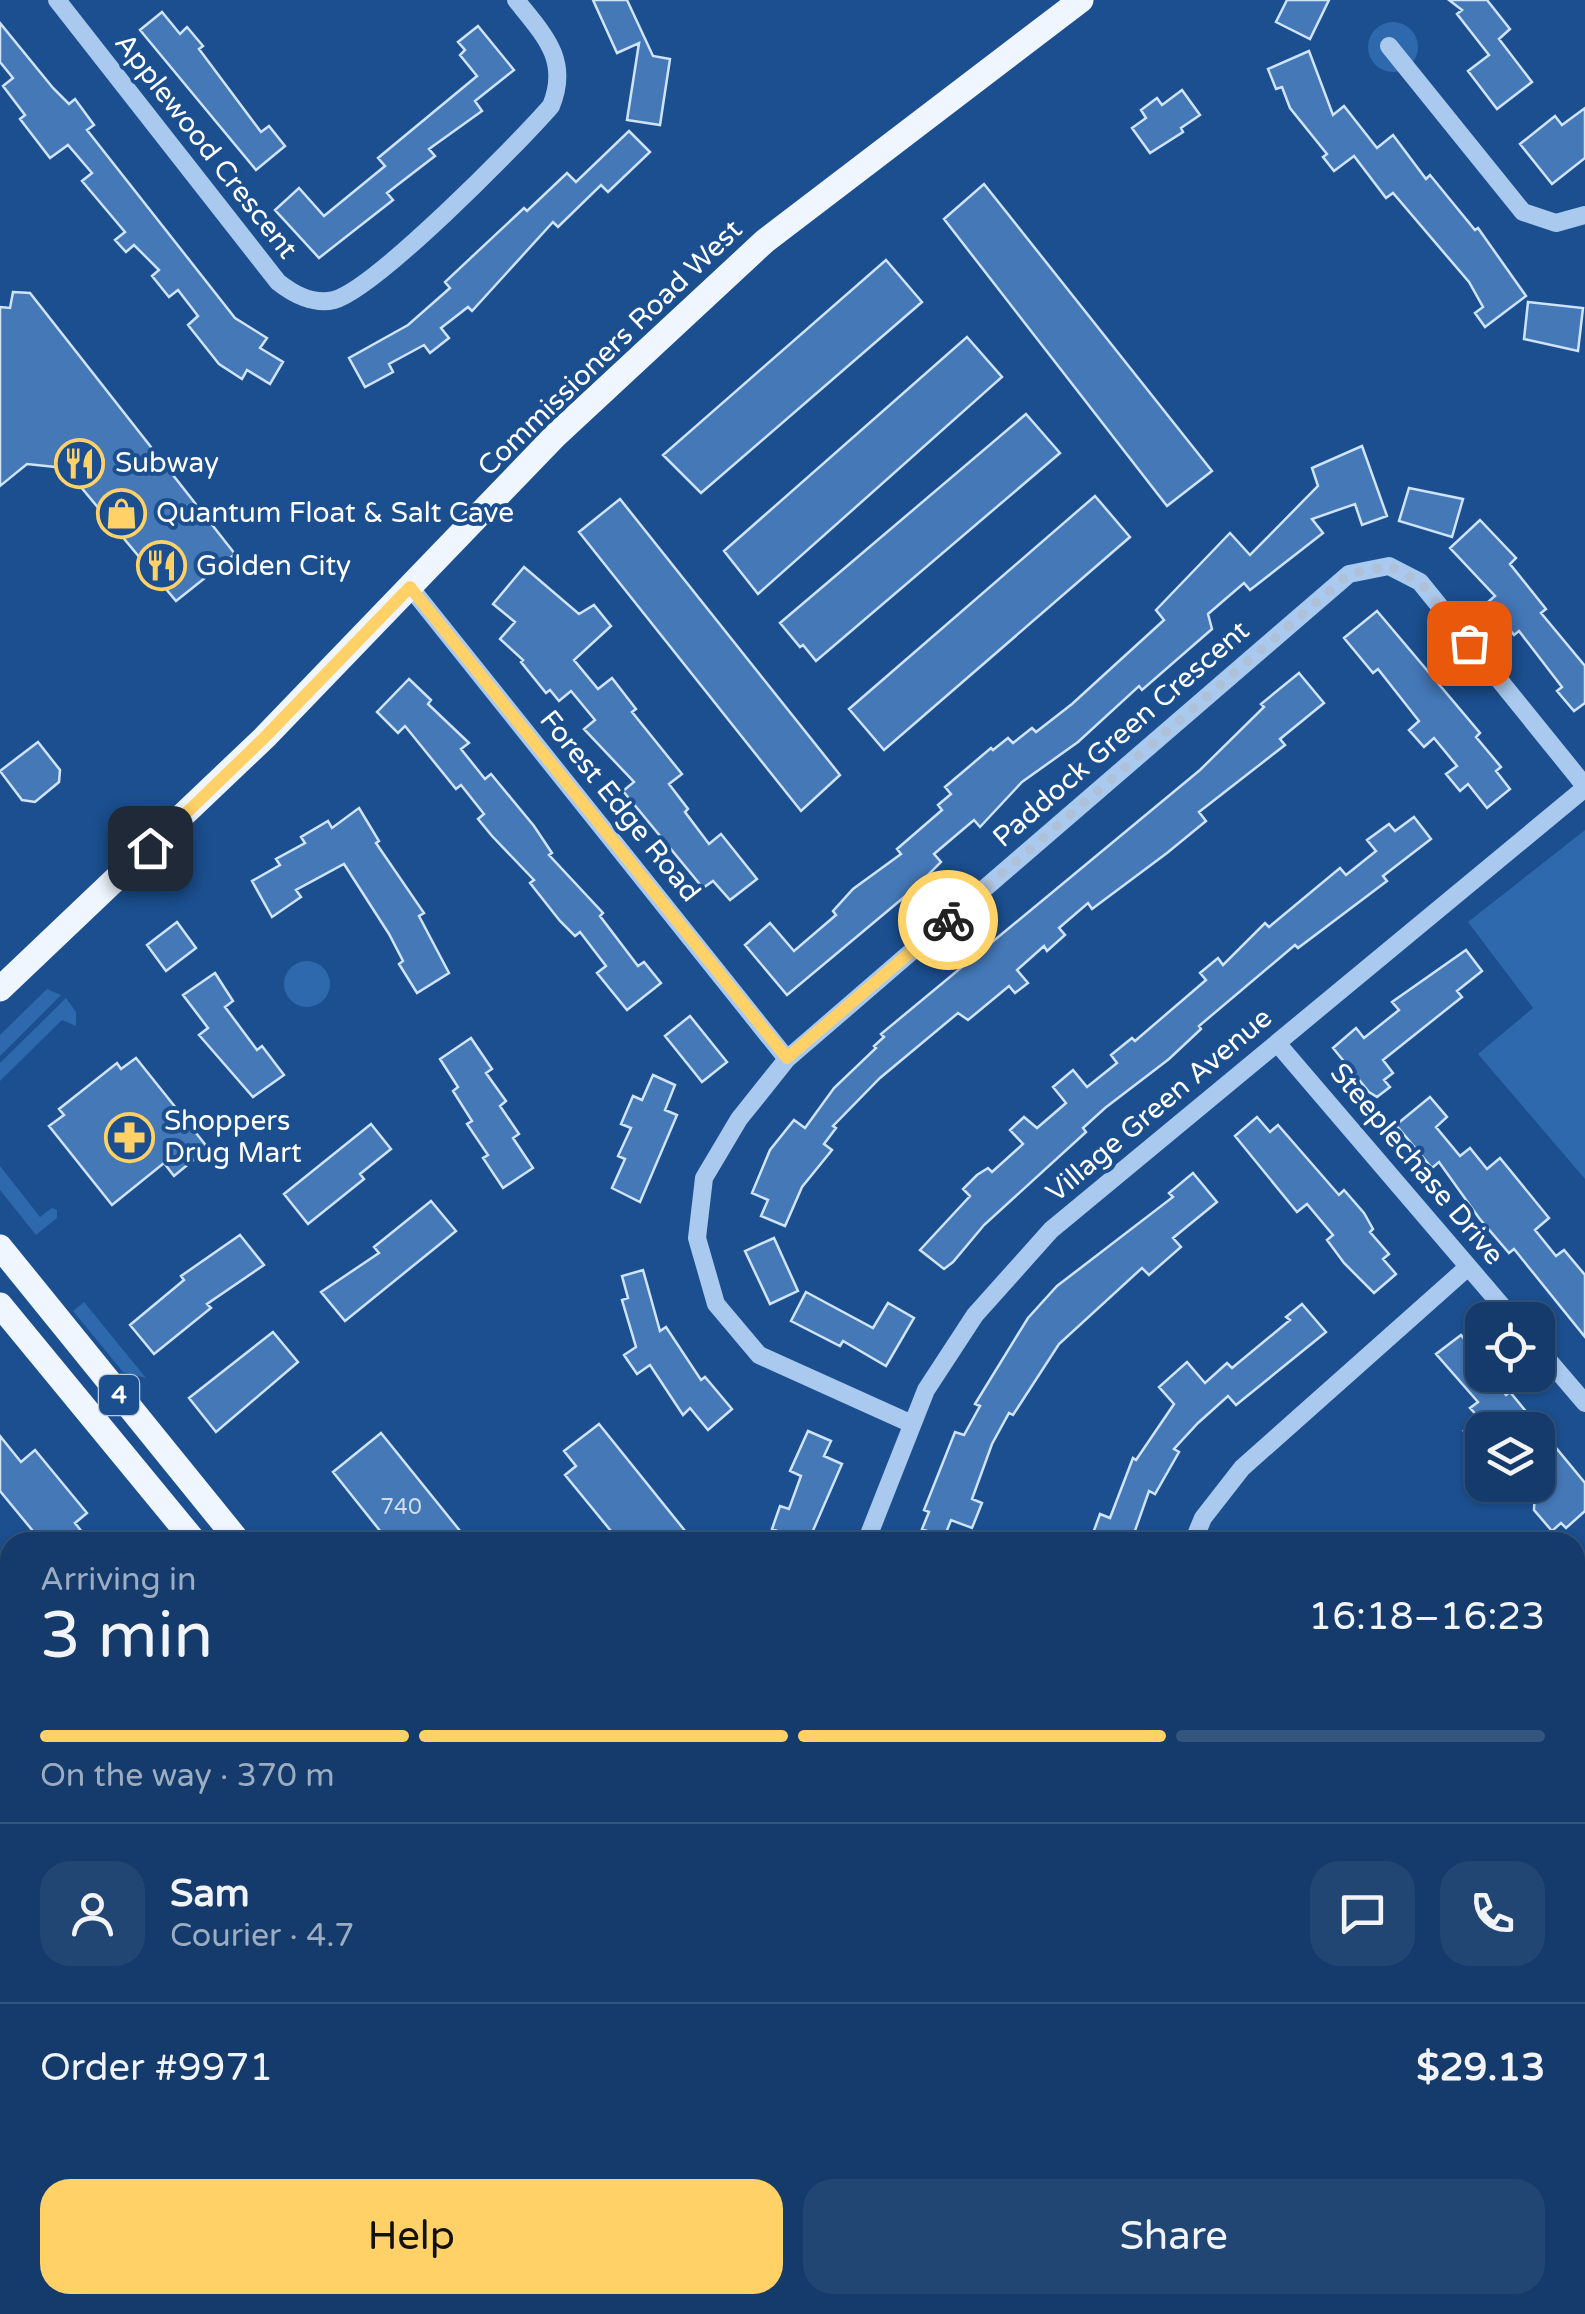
<!DOCTYPE html>
<html lang="en">
<head>
<meta charset="utf-8">
<style>
	:root { --surface:#143b6b; --page:#214673; --text:#f1f3f6; --muted:#9dadc1; --line:#33557e; --accent:#ffd166 }
	body { margin:0; font-family:"Varela Round",sans-serif; background:var(--page); color:var(--text); height:100vh; display:flex; flex-direction:column; font-size:38px; white-space:nowrap }
	* { box-sizing:border-box; margin:0 }
	p { font-size:32px; color:var(--muted) }
	.icon { flex:none; width:55px; height:55px; fill:none; stroke:currentColor; stroke-width:2; stroke-linecap:round; stroke-linejoin:round }
	.map { position:relative; flex:1; overflow:hidden }
	.panel { position:absolute; left:0px; top:1532px; width:1585px; height:782px; display:flex; flex-direction:column; background:var(--surface); border-radius:30px 30px 0 0; box-shadow:0 2px 8px #0004,0 0 0 2px var(--line) }
	.panel>* { flex:none }
	.tools { position:absolute; left:1465px; top:1302px; display:grid; gap:20px }
	.tools a { display:grid; place-items:center; width:90px; height:90px; border-radius:20px; background:var(--surface); box-shadow:0 2px 8px #0004,0 0 0 2px var(--line); font-size:50px }
	.pin { position:absolute; display:grid; place-items:center; width:85px; height:85px; color:#fff; margin:-42px; border-radius:20px; box-shadow:0 5px 15px #0006 }
	.courier { position:absolute; display:grid; place-items:center; width:100px; height:100px; margin:-50px; border:8px solid #ffd166; border-radius:50%; background:#fff; color:#222; box-shadow:0 2px 12px #0007 }
	.overview em { font-style:normal; font-weight:600 }
	.overview div { display:flex; flex-direction:column-reverse }
	.overview { display:flex; align-items:center; justify-content:space-between; height:170px; padding:0 40px }
	h1 { font-size:65px; font-weight:600; line-height:75px }
	.bar { display:grid; grid-template-columns:repeat(4,1fr); gap:15px 10px; align-content:center; height:120px; padding:0 40px }
	.bar i { height:12px; border-radius:8px; background:var(--line) }
	.bar .active { background:var(--accent) }
	.bar p { grid-column:span 4 }
	.line { display:flex; align-items:center; gap:25px; padding:0 40px; border-top:2px solid var(--line) }
	.line div { flex:1 }
	.round { display:grid; place-items:center; flex:none; width:105px; height:105px; border-radius:30px; background:var(--page) }
	.primary-button { display:flex; gap:20px; margin-top:auto; padding:20px 40px }
	.primary-button a { flex:1; height:115px; border-radius:30px; background:var(--accent); color:#111; font-size:40px; font-weight:600; line-height:115px; text-align:center }
	.primary-button a+a { background:var(--page); color:var(--text) }
	.map>svg:first-child { display:block }
</style>
</head>
<body>
<div class="map">
<svg width="1585" height="2314" viewBox="0 0 1585 2314">
	<rect width="100%" height="100%" fill="#1b4f8f"/>
	<path fill="#2e69ad" d="M1368 47a25 25 0 1 1 50 0a25 25 0 1 1-50 0Z
		M1585,830V1179L1478,1054L1533,1008L1468,922Z
		M284 984a23 23 0 1 1 46 0a23 23 0 1 1-46 0Z
		M47,989L61,995L0,1056V1035Z
		M66,998L76,1012V1026L62,1020L0,1081V1063Z
		M0,1166L40,1217L52,1208L57,1210V1218L36,1235L0,1190Z
		M84,1302L146,1378L123,1372L73,1311Z"/>
	<path fill="#4478b7" stroke="#cfe3fa" stroke-width="2.5" d="M593,0H627L653,56L670,59L660,125L627,120L639,43L617,53Z
		M1287,0H1329L1310,39L1276,22Z
		M1449,0H1487L1510,29L1499,39L1532,82L1497,109L1468,71L1489,55L1457,14L1462,10Z
		M162,12L180,34L187,27L203,46L199,49L261,132L269,126L285,146L256,170L140,30Z
		M0,23L53,88L69,104L75,99L94,125L87,130L235,318L267,338L260,348L283,362L270,384L247,370L242,379L219,364L188,325L198,316L178,290L169,297L152,276L159,270L134,245L126,252L115,240L125,232L82,181L92,173L68,145L50,158L20,119L25,115L3,86L13,78L0,62Z
		M478,26L514,70L475,101L482,111L429,149L435,156L387,193L393,200L319,258L275,210L299,188L324,216L385,166L378,158L477,76L460,55L465,50L458,42Z
		M1309,51L1333,115L1344,106L1377,148L1393,135L1426,179L1430,175L1475,230L1478,228L1526,296L1485,327L1475,313L1483,307L1469,282L1393,193L1386,198L1354,156L1334,171L1323,157L1327,154L1290,108L1282,87L1276,89L1268,69Z
		M1182,90L1200,115L1181,128L1183,132L1150,153L1132,128L1146,118L1141,110L1157,98L1162,105Z
		M1585,108V158L1552,184L1520,144L1555,116L1562,125Z
		M629,131L650,152L608,192L601,185L558,227L553,222L472,311L468,307L441,328L449,338L430,353L424,345L389,364L393,372L365,387L349,358L408,325L450,288L445,282L524,208L527,211L567,173L576,182Z
		M984,184L1212,471L1167,506L944,219Z
		M886,260L922,302L701,493L663,455Z
		M13,292L30,293L235,554L176,601L65,468L27,464L0,486V307L10,308Z
		M1528,302L1583,308L1578,351L1524,339Z
		M967,337L1002,377L758,594L724,551Z
		M1026,414L1060,453L816,661L803,645L800,647L780,623Z
		M1362,446L1387,516L1362,525L1355,504L1312,519L1323,533L1250,590L1244,583L1208,614L1212,629L1142,690L1139,686L1078,742L1022,782L980,827L974,820L934,854L941,862L915,888L787,995L745,945L770,923L794,951L836,915L833,911L853,889L901,854L897,849L942,810L938,805L951,794L945,787L991,748L993,750L1008,738L1013,743L1032,728L1036,732L1072,704L1164,620L1156,610L1230,533L1250,555L1318,486L1312,468Z
		M1409,488L1463,499L1452,537L1399,521Z
		M1095,496L1130,537L884,750L849,709Z
		M620,499L840,775L801,811L579,532Z
		M1480,520L1516,558L1510,564L1546,609L1541,613L1585,666V703L1574,711L1557,691L1562,687L1519,631L1514,635L1488,602L1495,596L1450,548Z
		M524,567L579,614L594,605L611,626L574,660L598,689L612,678L636,709L632,712L682,774L669,784L688,809L685,812L709,844L721,834L757,879L730,900L713,881L703,888L623,791L634,782L584,729L595,720L571,691L559,701L550,690L546,693L521,662L523,660L500,639L515,622L493,604Z
		M1377,611L1480,733L1476,737L1501,767L1496,771L1510,789L1487,808L1468,784L1460,791L1446,774L1457,766L1434,738L1424,747L1409,730L1419,721L1378,669L1373,673L1344,638Z
		M1299,673L1324,703L1280,739L1285,745L1199,812L1206,821L1167,853L1092,909L1088,903L1059,928L1065,935L1047,951L1044,946L1017,970L1028,983L1015,993L1009,986L968,1020L958,1013L880,1078L833,1126L836,1128L824,1144L832,1150L802,1187L785,1226L761,1216L768,1200L752,1193L770,1150L794,1120L805,1128L834,1088L876,1048L874,1046L884,1037L881,1034L1200,770L1264,707L1261,704Z
		M409,679L431,700L428,704L469,743L461,749L485,779L491,774L534,826L552,853L549,855L603,913L600,916L638,966L644,962L661,983L627,1010L597,973L606,966L580,932L575,936L560,921L530,883L534,880L492,836L478,819L484,814L461,785L456,789L405,726L398,733L377,712Z
		M38,742L60,770L59,782L35,802L22,800L0,771Z
		M359,808L379,841L376,843L424,913L419,916L449,973L417,993L399,964L403,961L389,934L344,864L296,890L301,897L272,917L252,881L280,865L276,859L305,843L301,837L328,821L332,828Z
		M1414,817L1431,839L1383,876L1387,881L1298,948L1295,945L1199,1026L1201,1029L1169,1059L1105,1108L1083,1128L1086,1132L984,1225L953,1262L944,1269L920,1250L970,1196L963,1189L977,1175L988,1168L992,1172L1023,1144L1010,1130L1024,1117L1037,1128L1066,1103L1053,1087L1073,1070L1087,1087L1117,1063L1111,1055L1132,1038L1135,1041L1206,980L1200,973L1218,958L1223,965L1265,923L1269,927L1340,868L1346,875L1376,851L1367,840L1389,824L1395,831Z
		M177,922L196,948L166,971L147,945Z
		M1466,950L1482,971L1457,991L1462,997L1383,1060L1393,1073L1384,1080L1390,1087L1377,1097L1369,1092L1333,1048L1356,1028L1364,1038L1399,1010L1392,1002Z
		M215,973L233,1001L225,1007L257,1050L262,1046L284,1075L253,1097L199,1035L208,1028L183,995Z
		M690,1016L727,1062L702,1082L665,1036Z
		M471,1038L492,1069L486,1073L506,1101L500,1106L519,1134L513,1138L533,1168L503,1188L483,1158L488,1155L467,1124L472,1121L453,1091L458,1087L440,1059Z
		M136,1058L208,1148L174,1176L164,1163L112,1205L49,1126L64,1115L59,1109L117,1063L121,1069Z
		M653,1075L675,1085L665,1110L677,1115L640,1202L612,1188L625,1159L618,1156L631,1128L621,1124L633,1096L642,1100Z
		M1430,1097L1447,1117L1436,1127L1460,1156L1470,1148L1487,1169L1500,1158L1549,1218L1535,1230L1556,1256L1564,1250L1585,1275V1337L1514,1249L1509,1253L1479,1218L1439,1162L1432,1168L1396,1125Z
		M1257,1117L1270,1132L1278,1125L1339,1195L1344,1190L1364,1213L1373,1229L1370,1232L1389,1254L1383,1259L1396,1274L1374,1293L1344,1263L1327,1240L1333,1235L1307,1204L1297,1212L1235,1136Z
		M371,1124L391,1149L360,1174L364,1179L308,1224L284,1194Z
		M1193,1173L1217,1202L1173,1238L1181,1247L1149,1275L1142,1268L1059,1344L1013,1415L1009,1413L992,1444L972,1499L982,1503L972,1528L951,1520L944,1538L922,1529L929,1512L924,1510L955,1432L964,1435L980,1406L975,1404L1028,1318L1057,1286L1173,1197L1169,1193Z
		M431,1201L456,1231L345,1321L321,1292L379,1253L374,1247Z
		M240,1235L264,1265L207,1304L211,1308L154,1354L130,1325L184,1280L181,1276Z
		M774,1238L798,1291L770,1304L745,1251Z
		M643,1270L660,1331L666,1327L701,1380L705,1377L732,1409L708,1430L690,1408L683,1415L650,1365L637,1374L624,1355L636,1347L622,1300L628,1298L622,1276Z
		M806,1292L873,1328L888,1303L914,1318L886,1366L843,1341L840,1346L791,1321Z
		M1302,1304L1326,1332L1236,1405L1228,1396L1198,1423L1174,1449L1179,1452L1155,1494L1149,1491L1131,1542L1092,1536L1100,1514L1110,1518L1133,1458L1136,1460L1174,1404L1159,1387L1187,1362L1205,1383L1227,1363L1232,1368L1290,1320L1286,1317Z
		M273,1332L298,1362L216,1432L189,1398Z
		M1461,1335L1472,1349L1482,1341V1375H1490L1506,1395L1510,1392L1585,1483V1511L1566,1528L1561,1523L1552,1531L1534,1510L1538,1430H1465L1479,1418L1470,1408L1478,1402L1436,1354Z
		M599,1424L694,1542H620L565,1475L576,1466L564,1451Z
		M808,1431L831,1441L824,1456L842,1464L808,1542H776L780,1532L772,1529L780,1506L789,1509L801,1476L790,1471Z
		M381,1433L469,1542H389L333,1472Z
		M0,1436L21,1462L35,1450L87,1513L75,1523L90,1542H42L0,1491Z"/>
	<g fill="none" stroke-linecap="round" stroke-linejoin="round">
		<path stroke="#a9c9ee" stroke-width="18" d="M57,0L278,282C293,294 314,305 334,300C375,289 518,144 551,106C570,60 544,35 516,0
			M1389,46L1523,212L1556,223L1585,215
			M410,587L787,1059
			M1277,1043L1514,1320
			M1538,1348L1585,1403
			M912,1424L759,1355L716,1304L697,1238L704,1178L739,1119L787,1059L1349,574L1389,566L1420,582L1585,786
			M866,1542L926,1390L975,1315L1051,1230L1585,788
			M1193,1542L1203,1518L1242,1468L1468,1267
			M1575,1577L1585,1568
			M1575,1860L1585,1871
			M0,2140L10,2152
			M1575,2251L1585,2248
			M27,2314L38,2305
			M355,2314L356,2305"/>
		<path stroke="#f0f6ff" stroke-width="25" d="M0,989L264,738L555,436L765,241L1081,0
			M0,1247L239,1542
			M0,1305L195,1542
			M806,2305L814,2314
			M851,2305L858,2314"/>
	</g>
	<g fill="none" stroke-linecap="round" stroke-linejoin="round">
		<path stroke="#afc1d8" stroke-width="10" stroke-dasharray="0 18" d="M948,920L1349,574L1389,566L1420,582L1469,643"/>
		<path stroke="#ffd166" stroke-width="12" d="M150,848L264,738L410,587L787,1058L948,920"/>
	</g>
	<defs>
		<symbol id="restaurant-ring" viewBox="-11 -11 22 22"><circle r="9.5" fill="#1b4f8f" stroke="#ffd166" stroke-width="1.5"/><path d="M-5-6h1v4h1v-4h1v4h1v-4h1v5L-1.5 .5V6h-2V.5L-5-1ZM5-6V6H3V1.5H1.5Q1.5-4 5-6Z" fill="#ffd166"/></symbol>
		<symbol id="shop-ring" viewBox="-11 -11 22 22"><circle r="9.5" fill="#1b4f8f" stroke="#ffd166" stroke-width="1.5"/><path d="M-5-2.5h2.3a2.7 3.5 0 0 1 5.4 0H5L5.5 6h-11ZM-1.5-2.5h3a1.5 2.3 0 0 0-3 0Z" fill="#ffd166"/></symbol>
		<symbol id="pharmacy-ring" viewBox="-11 -11 22 22"><circle r="9.5" fill="#1b4f8f" stroke="#ffd166" stroke-width="1.5"/><path d="M-2-6h4v4h4v4h-4v4h-4v-4h-4v-4h4Z" fill="#ffd166"/></symbol>
	</defs>
	<g fill-rule="evenodd">
		<use href="#restaurant-ring" x="52" y="436" width="55" height="55"/>
		<use href="#shop-ring" x="94" y="486" width="55" height="55"/>
		<use href="#restaurant-ring" x="134" y="538" width="55" height="55"/>
		<use href="#pharmacy-ring" x="102" y="1110" width="55" height="55"/>
	</g>
	<g text-anchor="middle" dominant-baseline="central" stroke-width="8" stroke-linejoin="round" paint-order="stroke">
		<g font-size="22" fill="#d0dded">
			<text x="401" y="1507">740</text>
		</g>
		<rect fill="#1b4f8f" stroke="#bbcadd" stroke-width="2.5" x="99" y="1375" width="40" height="40" rx="8"/>
		<g font-size="25" font-weight="bold" fill="#fff">
			<text x="119" y="1395">4</text>
		</g>
		<g font-size="28" fill="#fff" stroke="#1b4f8f">
			<text transform="translate(206 146) rotate(52)">Applewood Crescent</text>
			<text transform="translate(610 348) rotate(-44)">Commissioners Road West</text>
			<text transform="translate(1121 734) rotate(-41)">Paddock Green Crescent</text>
			<text transform="translate(620 806) rotate(51)">Forest Edge Road</text>
			<text transform="translate(1159 1105) rotate(-40)">Village Green Avenue</text>
			<text transform="translate(1417 1164) rotate(50)">Steeplechase Drive</text>
		</g>
		<g font-size="28" fill="#fff" stroke="#1b4f8f" text-anchor="start">
			<text x="115" y="463">Subway</text>
			<text x="156" y="513">Quantum Float &amp; Salt Cave</text>
			<text x="196" y="566">Golden City</text>
			<text x="164" y="1121">Shoppers<tspan x="164" dy="32">Drug Mart</tspan></text>
		</g>
	</g>
</svg>
<div class="tools">
<a><svg class="icon" aria-label="locate" viewBox="0 0 24 24"><circle cx="12" cy="12" r="6"/><path d="M12 2v4M12 18v4M2 12h4M18 12h4"/></svg></a>
<a><svg class="icon" aria-label="layers" viewBox="0 0 24 24"><path d="M12 4l9 5-9 5-9-5zM3 14l9 5 9-5"/></svg></a>
</div>
<div class="pin" style="left:1469px;top:643px;background:#ea580c"><svg class="icon" aria-label="bag" viewBox="0 0 24 24"><path d="M5 8h14l-1 12H6zM9 8a3 3 0 0 1 6 0"/></svg></div>
<div class="pin" style="left:150px;top:848px;background:#1f2937"><svg class="icon" aria-label="home" viewBox="0 0 24 24"><path d="M3 11l9-7 9 7M6 9v11h12V9"/></svg></div>
<div class="courier" style="left:948px;top:920px"><svg class="icon" aria-label="bike" viewBox="0 0 24 24"><circle cx="6" cy="16" r="4"/><circle cx="18" cy="16" r="4"/><path d="M6 16l4-8h5l3 8M10 8l3 8H6M13 5h3"/></svg></div>
<section class="panel">
<div class="overview"><div><h1>3 min</h1><p>Arriving in</p></div><em>16:18–16:23</em></div>
<div class="bar"><i class="active"></i><i class="active"></i><i class="active"></i><i></i><p>On the way · 370 m</p></div>
<div class="line" style="height:180px"><a class="round"><svg class="icon" aria-label="person" viewBox="0 0 24 24"><circle cx="12" cy="8" r="4"/><path d="M4 21q1-7 8-7t8 7"/></svg></a><div><b>Sam</b><p>Courier · 4.7</p></div><a class="round"><svg class="icon" aria-label="chat" viewBox="0 0 24 24"><path d="M4 5h16v11H9l-5 4z"/></svg></a><a class="round"><svg class="icon" aria-label="phone" viewBox="0 0 24 24"><path d="M5 4h4l2 5-3 2q2 4 5 5l2-3 5 2v4C11 20 4 13 5 4z"/></svg></a></div>
<div class="line" style="height:130px"><div>Order #9971</div><b>$29.13</b></div>
<div class="primary-button"><a>Help</a><a>Share</a></div>
</section>
</div>
</body>
</html>
